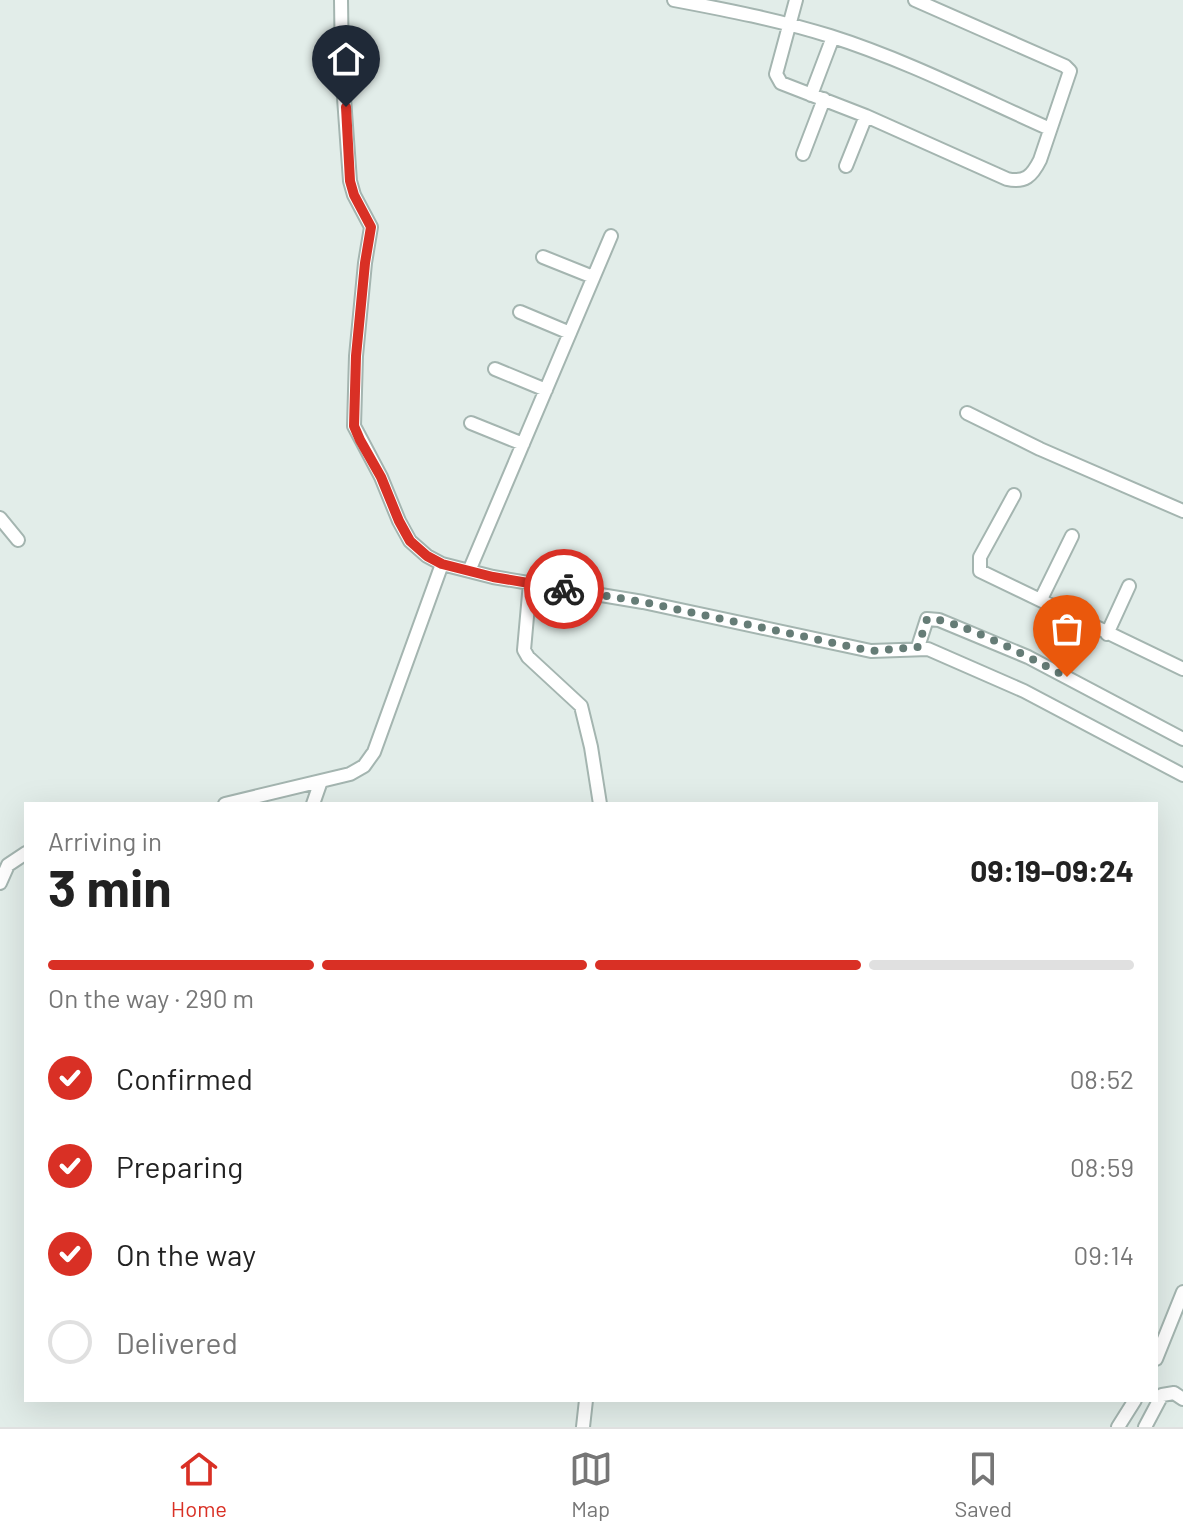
<!DOCTYPE html>
<html lang="en">
<head>
<meta charset="utf-8">
<style>
	:root { --surface:#fff; --page:#f2f2f2; --text:#222; --muted:#767676; --line:#e0e0e0; --accent:#d93025 }
	body { margin:0; font-family:Barlow,sans-serif; background:var(--page); color:var(--text); height:100vh; display:flex; flex-direction:column; font-size:30px; white-space:nowrap }
	* { box-sizing:border-box; margin:0 }
	p { font-size:26px; color:var(--muted) }
	.icon { flex:none; width:44px; height:44px; fill:none; stroke:currentColor; stroke-width:2; stroke-linecap:round; stroke-linejoin:round }
	.map { position:relative; flex:1; overflow:hidden }
	.panel { position:absolute; left:24px; top:802px; width:1134px; height:600px; display:flex; flex-direction:column; background:var(--surface); border-radius:0px; box-shadow:0 8px 32px #0002 }
	.panel>* { flex:none }
	.pin { position:absolute; display:grid; place-items:center; width:68px; height:68px; color:#fff; margin:-82px -34px; border-radius:50% 50% 50% 0; rotate:-45deg; box-shadow:0 0 8px #0007 }
	.pin .icon { rotate:45deg }
	.courier { position:absolute; display:grid; place-items:center; width:80px; height:80px; margin:-40px; border:6px solid #d93025; border-radius:50%; background:#fff; color:#222; box-shadow:0 2px 10px #0007 }
	.headline em { font-style:normal; font-weight:700 }
	.headline div { display:flex; flex-direction:column-reverse }
	.headline { display:flex; align-items:center; justify-content:space-between; height:136px; padding:0 24px }
	h1 { font-size:52px; font-weight:700; line-height:60px }
	.bar { display:grid; grid-template-columns:repeat(4,1fr); gap:12px 8px; align-content:center; height:96px; padding:0 24px }
	.bar i { height:10px; border-radius:6px; background:var(--line) }
	.bar .current { background:var(--accent) }
	.bar p { grid-column:span 4 }
	ol { padding:0 24px; list-style:none }
	li { display:flex; align-items:center; gap:24px; height:88px }
	li p { margin-inline-start:auto }
	li .icon { padding:8px; border-radius:50%; background:var(--accent); color:#fff; stroke-width:4 }
	li:last-child { color:var(--muted) }
	li i { width:44px; height:44px; border:4px solid var(--line); border-radius:50% }
	.dock { display:flex; justify-content:space-around; align-items:center; height:112px; border-top:2px solid var(--line); background:var(--surface); font-size:22px; color:var(--muted) }
	.dock a { display:grid; justify-items:center; gap:4px }
	.dock .current { color:var(--accent) }
	.map>svg:first-child { display:block }
</style>
</head>
<body>
<div class="map">
<svg width="1183" height="1427" viewBox="0 0 1183 1427">
	<rect width="100%" height="100%" fill="#e2ede9"/>
	<g fill="none" stroke-linecap="round" stroke-linejoin="round">
		<defs>
			<path id="minor" d="M341,0L342,70L350,181L354,195L371,227L365,263L356,356L354,426L381,477L399,521L410,541L427,556L442,564L493,577L643,602L871,651L928,649L1024,691L1183,775
				M674,0C727,10 779,20 830,36C906,60 978,97 1050,129
				M796,0L776,74L781,83L866,116L1007,179C1025,183 1032,176 1040,160L1070,71L1065,66L915,0
				M811,95L833,37
				M803,154L824,99
				M846,166L866,116
				M543,257L593,277
				M520,312L570,333
				M495,369L546,390
				M967,413L1040,449L1183,511
				M471,423L523,444
				M1014,495L980,557V571L1183,669
				M0,518L18,540
				M469,571L611,236
				M530,583L524,650L528,657L581,706L591,747L600,804
				M1041,599L1072,536
				M1107,634L1129,586
				M918,647L927,619L939,620L1028,657L1183,739
				M225,804L350,774L364,766L374,752L442,564
				M313,804L321,781
				M0,883L8,865L26,853
				M1156,1359L1183,1292
				M583,1427L586,1400
				M1118,1427L1135,1400
				M1145,1427L1162,1395L1174,1393L1183,1399"/>
		</defs>
		<use href="#minor" stroke="#a4b5b0" stroke-width="16"/>
		<use href="#minor" stroke="#fff" stroke-width="12"/>
	</g>
	<g fill="none" stroke-linecap="round" stroke-linejoin="round">
		<path stroke="#657c76" stroke-width="8" stroke-dasharray="0 14.4" d="M564,589L643,602L871,651L918,647L927,619C953,616 1040,663 1067,677"/>
		<path stroke="#d93025" stroke-width="10" d="M346,107L350,181L354,195L371,227L365,263L356,356L354,426L360,440L381,477L399,521L410,541L427,556L442,564L493,577L564,589"/>
	</g>
</svg>
<div class="pin" style="left:1067px;top:677px;background:#ea580c"><svg class="icon" aria-label="bag" viewBox="0 0 24 24"><path d="M5 8h14l-1 12H6zM9 8a3 3 0 0 1 6 0"/></svg></div>
<div class="pin" style="left:346px;top:107px;background:#1f2937"><svg class="icon" aria-label="home" viewBox="0 0 24 24"><path d="M3 11l9-7 9 7M6 9v11h12V9"/></svg></div>
<div class="courier" style="left:564px;top:589px"><svg class="icon" aria-label="bike" viewBox="0 0 24 24"><circle cx="6" cy="16" r="4"/><circle cx="18" cy="16" r="4"/><path d="M6 16l4-8h5l3 8M10 8l3 8H6M13 5h3"/></svg></div>
<section class="panel">
<div class="headline"><div><h1>3 min</h1><p>Arriving in</p></div><em>09:19–09:24</em></div>
<div class="bar"><i class="current"></i><i class="current"></i><i class="current"></i><i></i><p>On the way · 290 m</p></div>
<ol>
<li><svg class="icon" aria-label="check" viewBox="0 0 24 24"><path d="M5 12l5 5 9-10"/></svg>Confirmed<p>08:52</p></li>
<li><svg class="icon" aria-label="check" viewBox="0 0 24 24"><path d="M5 12l5 5 9-10"/></svg>Preparing<p>08:59</p></li>
<li><svg class="icon" aria-label="check" viewBox="0 0 24 24"><path d="M5 12l5 5 9-10"/></svg>On the way<p>09:14</p></li>
<li><i></i>Delivered</li>
</ol>
</section>
</div>
<nav class="dock">
<a class="current"><svg class="icon" aria-label="home" viewBox="0 0 24 24"><path d="M3 11l9-7 9 7M6 9v11h12V9"/></svg>Home</a>
<a><svg class="icon" aria-label="map" viewBox="0 0 24 24"><path d="M3 6l6-2 6 2 6-2v14l-6 2-6-2-6 2zM9 4v14M15 6v14"/></svg>Map</a>
<a><svg class="icon" aria-label="saved" viewBox="0 0 24 24"><path d="M7 4h10v16l-5-4-5 4z"/></svg>Saved</a>
</nav>
</body>
</html>
